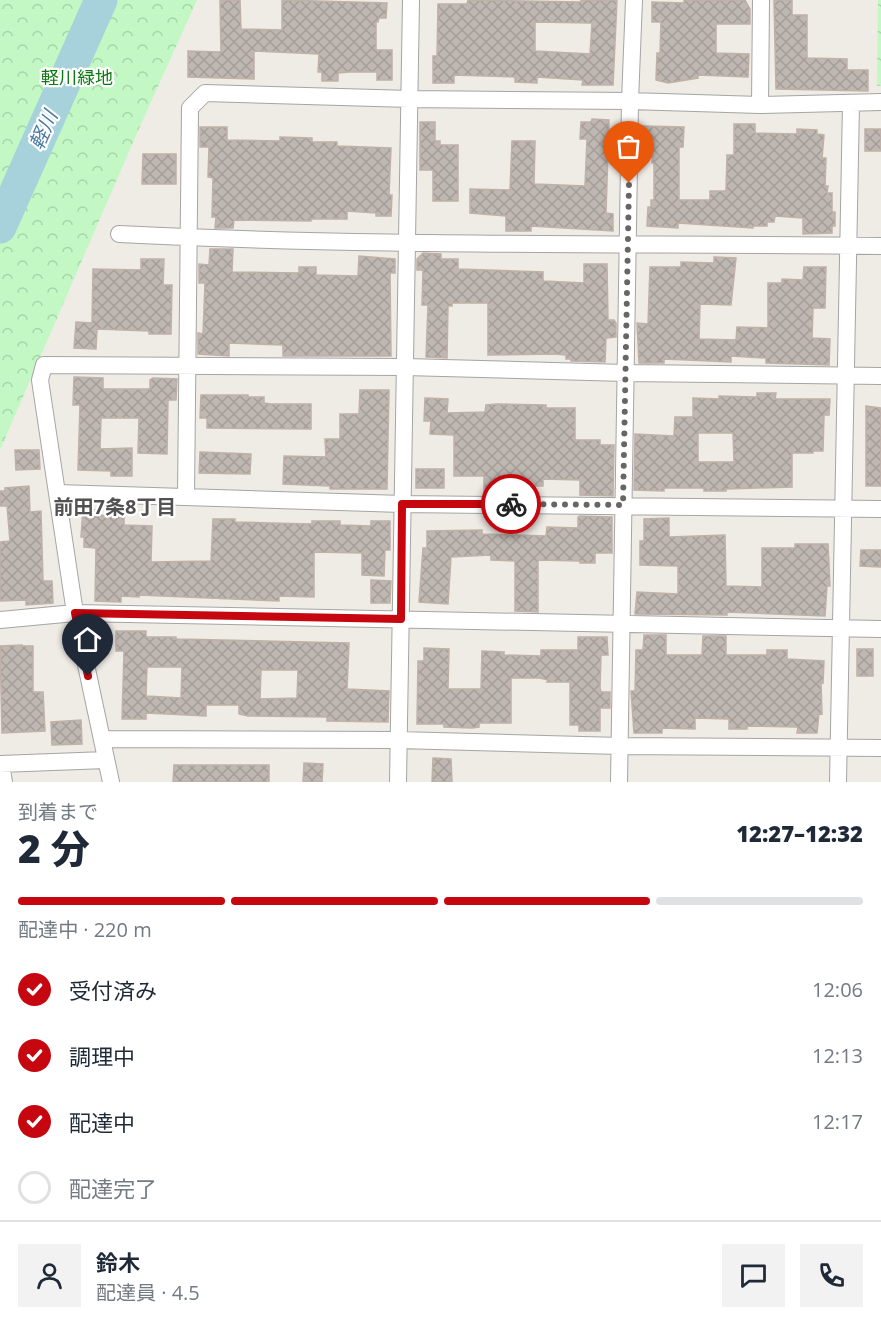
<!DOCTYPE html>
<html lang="ja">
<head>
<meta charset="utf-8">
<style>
	:root { --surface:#fff; --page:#f2f2f3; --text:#1f2937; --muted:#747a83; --line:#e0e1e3; --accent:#c6070f }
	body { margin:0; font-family:"Open Sans","Noto Sans JP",sans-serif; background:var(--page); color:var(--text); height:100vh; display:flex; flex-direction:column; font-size:22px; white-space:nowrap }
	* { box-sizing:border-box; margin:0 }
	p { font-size:20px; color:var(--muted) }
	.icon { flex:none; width:33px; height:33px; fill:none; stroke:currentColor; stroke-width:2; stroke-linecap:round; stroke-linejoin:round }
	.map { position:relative; height:782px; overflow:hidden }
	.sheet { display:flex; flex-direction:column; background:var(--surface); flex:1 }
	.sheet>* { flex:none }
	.pin { position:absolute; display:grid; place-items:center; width:51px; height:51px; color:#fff; margin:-62px -26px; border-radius:50% 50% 50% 0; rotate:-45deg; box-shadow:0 0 6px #0007 }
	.pin .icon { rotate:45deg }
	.courier { position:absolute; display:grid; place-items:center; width:60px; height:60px; margin:-30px; border:4px solid #c6070f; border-radius:50%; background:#fff; color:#222; box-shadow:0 2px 8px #0007 }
	.headline em { font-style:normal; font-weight:800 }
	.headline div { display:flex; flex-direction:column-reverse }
	.headline { display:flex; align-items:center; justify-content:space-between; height:102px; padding:0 18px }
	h1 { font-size:39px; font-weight:800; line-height:45px }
	.bar { display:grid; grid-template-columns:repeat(4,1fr); gap:9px 6px; align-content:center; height:72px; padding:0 18px }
	.bar i { height:8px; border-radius:4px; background:var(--line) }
	.bar .active { background:var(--accent) }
	.bar p { grid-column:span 4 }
	.line { display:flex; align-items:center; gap:15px; padding:0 18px; border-top:2px solid var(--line) }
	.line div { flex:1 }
	.round { display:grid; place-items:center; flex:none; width:63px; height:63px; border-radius:0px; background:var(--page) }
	ol { padding:0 18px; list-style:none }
	li { display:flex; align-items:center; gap:18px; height:66px }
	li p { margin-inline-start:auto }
	li .icon { padding:6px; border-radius:50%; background:var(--accent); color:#fff; stroke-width:4 }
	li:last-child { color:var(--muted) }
	li i { width:33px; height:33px; border:3px solid var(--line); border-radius:50% }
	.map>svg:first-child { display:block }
</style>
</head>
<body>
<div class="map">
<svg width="881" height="782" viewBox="0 0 881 782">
	<defs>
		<pattern id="park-crowns" width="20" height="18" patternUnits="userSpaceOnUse" patternTransform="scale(1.5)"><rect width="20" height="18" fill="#c3f8c5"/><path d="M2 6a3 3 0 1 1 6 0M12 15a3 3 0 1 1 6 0" fill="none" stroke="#a7d4a9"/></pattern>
		<pattern id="building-cross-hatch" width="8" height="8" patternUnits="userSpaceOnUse" patternTransform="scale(1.5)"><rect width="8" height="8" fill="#bfb7b1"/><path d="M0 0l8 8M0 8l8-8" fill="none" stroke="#a49d98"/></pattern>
	</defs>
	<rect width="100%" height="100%" fill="#efebe5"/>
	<path fill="url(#park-crowns)" d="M0,0H197L137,133L0,450Z
		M878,0H881V86H877Z"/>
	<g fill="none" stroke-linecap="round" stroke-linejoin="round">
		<path stroke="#a7d2db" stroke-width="33" d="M0,227L101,0"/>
	</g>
	<path fill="url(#building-cross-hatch)" stroke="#c0b1a8" stroke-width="1.5" fill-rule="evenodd" d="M220,0H240L241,29L282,30V0L387,3L386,18H379L378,22H376V50H392V80H377V72H349L338,73V81H322V72H318L319,54L254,51V79L188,77V51L221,52Z
		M468,0L581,2V0H617L613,85H582L583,80L537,77V83L515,82V77L454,75V83H433V56H437L438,4H467ZM535,22L592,23L590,54L535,51Z
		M684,0H745L750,9V24H716V53L749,54L748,77L698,75V78L668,83L656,80L657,53H660L661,22H652V2L684,3Z
		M774,0H792V15H807V58L847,59V70H868V91L776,89Z
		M592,119L609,120L606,213L613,214V231L531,226V231H506V216L470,213V189L510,190L512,141H535L534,184L585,186L587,139H580L581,122H591Z
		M420,122H435V141H440V145H458V201H433V170H420Z
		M734,124H755V133L797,134V129L817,130V134L824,135L822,158H826L825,186H828L827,193H832V212H835V226H832V233L803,234V218L775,216L774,222H767V226H753V228L678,223V228L647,226L648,207H651V200H654V163H652L653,147L642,146L643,126L684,127L683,147H679V200H710V191H726L727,155H734Z
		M200,127H227V140L280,141V137L312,138V142H337V146L391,148L389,195H392L391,216H376V213L347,211V219H311V221L234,220L233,228H215L216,217H212L213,178L208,177L209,147H200Z
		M865,129H881V151H865Z
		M143,154H176V184H142Z
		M210,249H233L232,272L299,273V267H316V275L358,276L359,256L395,259V273H390L391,356H283V345L229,343V356L198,354V333L203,334L205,283H199V264L209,265Z
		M423,253L441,254V259H458V269L543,272V281L584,283V264H607L608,320H614L616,323V337L606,338L605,362L571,361V359H566V355L554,354L488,355V303H452V306H448L447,358L426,357L428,305H422L423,270H417V259Z
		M714,257L736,258L731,305L700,304L699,339L736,340L737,327L768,328V283H782V279L803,280L804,267H826L825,308H813L812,338L830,339L829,365L766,363V358L731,356V362L664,359V363H639L637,323L648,324L650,267H681V262L714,263Z
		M141,259H164L163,285H172L171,334H149V331L97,329L96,349L74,348L76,322L92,323L93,269L141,270Z
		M74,377L103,378V389H150V380L153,378L177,379L176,400H168L167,454L138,453L139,418H101L100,449L132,448V476H111V471L78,470L80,405H73Z
		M360,390H389L387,489H330V486L283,484L284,456L326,457L325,439H340V414H359Z
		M757,393H776L775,399H830L829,415H824L823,451H813V453H792V487L726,489V491H704V488H664V491L634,490L635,434L674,436L675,417H693V398L719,399V396L757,397ZM698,433H733L734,462H698Z
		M201,395H248V397H264V403L271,404H311V429L207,428V418H200Z
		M425,398L448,399L447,413L485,412L486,405L497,404L546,405V408H575V440H600V445H614L613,496L580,495V480L543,479V486H505V491H484V476H454V435L430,434L431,421H424Z
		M866,406L881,408V486H866Z
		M15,450H39L40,469L16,470Z
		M200,452L251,454L250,474L199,473Z
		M416,469H444V488H416Z
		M29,486L30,512L41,511L43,581H52L53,603L26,605V600L0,601V542L10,541L7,506H0V491H5V488Z
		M83,509L98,510V515L124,516V525L152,526L151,562L211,561L213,519H235V522L270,523L312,524V521H340V525L371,526V521H390V550H385L384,576L362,575V553L314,552V597L279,596V601L139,595V597L121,596V602L95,601L96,548L84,547V537H81Z
		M580,516L612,517V553H595V563H580V561L538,560V612L515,611V561L491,560V555L451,557L448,604L419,602L423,548H427V531L482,530V534L546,536L547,527L578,528V517Z
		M669,518V537L725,535L726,586L762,587V548H795V544H828L830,586H827L825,616L727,612V615L635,614L637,592L678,594V566L640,565V541H644V519Z
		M861,550H881V567L860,566Z
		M371,580L391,581L390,603H371Z
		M116,631H146V637H176V639L349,643L347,689L389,691L388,722L327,721V717L248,716L239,714V705H206V716L146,713V719H122L124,651H116ZM147,667H182L181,698L146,696ZM261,670H298L297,698L260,699Z
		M644,635H666V655H702L703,636H726V655H767V650H787V659L824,661L823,683L821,682L822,714L819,713L817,733H797L798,727L747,726V729H729V719L695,718V729L662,728V733H634L631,691H635L636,650H643Z
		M578,637H607L608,655H601L600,688L601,692H610V708H600V731H579V725H570V682H547L548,680L540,678H511V723H479V727L472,728L444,727V724H417L418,661H424V648L449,649L448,689H481L482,651L504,652V655L541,656V650H578Z
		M22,645V646H33V692H43L45,731L2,733L0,646Z
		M857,649H873V676H857Z
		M81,720L82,744L52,745L51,722Z
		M433,758L451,759L452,782H432Z
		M304,763L323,764L322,782H303Z
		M174,765H269V782H173Z"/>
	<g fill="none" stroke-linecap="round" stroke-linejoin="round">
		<defs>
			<path id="street" d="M760,105L761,0
				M119,234C373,247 627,243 881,246
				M57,493L402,504L881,509
				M186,497L190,108L205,93L410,99L630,101L760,105L881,102
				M0,620L75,613L881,629
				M102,739L398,740L620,746L881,748
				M0,764L106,760
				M1,764L4,782
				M111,782L75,613L40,380L44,365L405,367L626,373L881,376
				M398,782L411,0
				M619,782L630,101L634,0
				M838,782L851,104"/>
		</defs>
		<use href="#street" stroke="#a5a5a5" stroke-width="18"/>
		<use href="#street" stroke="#fff" stroke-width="16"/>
	</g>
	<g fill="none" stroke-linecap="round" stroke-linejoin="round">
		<path stroke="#676664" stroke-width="6" stroke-dasharray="0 10.8" d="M511,504L623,505L629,183"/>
		<path stroke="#c6070f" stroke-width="8" d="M88,676L75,613L401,619L402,504H511"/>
	</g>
	<g text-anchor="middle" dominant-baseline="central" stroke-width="4.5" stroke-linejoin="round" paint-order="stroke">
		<g font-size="18" fill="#0f7913" stroke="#fff">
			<text x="77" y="77">軽川緑地</text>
		</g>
		<g font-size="20" font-style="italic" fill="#4b7ba3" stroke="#fff">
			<text transform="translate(43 130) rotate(-66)">軽川</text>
		</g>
		<g font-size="20" font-weight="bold" fill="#515151" stroke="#fff">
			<text x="115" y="506">前田7条8丁目</text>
		</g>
	</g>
</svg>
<div class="pin" style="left:629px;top:183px;background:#ea580c"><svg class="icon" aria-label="bag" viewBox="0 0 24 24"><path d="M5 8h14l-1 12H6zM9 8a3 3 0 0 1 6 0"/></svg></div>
<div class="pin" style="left:88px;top:676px;background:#1f2937"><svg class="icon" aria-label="home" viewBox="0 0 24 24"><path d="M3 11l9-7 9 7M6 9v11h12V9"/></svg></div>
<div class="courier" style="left:511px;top:504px"><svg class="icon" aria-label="bike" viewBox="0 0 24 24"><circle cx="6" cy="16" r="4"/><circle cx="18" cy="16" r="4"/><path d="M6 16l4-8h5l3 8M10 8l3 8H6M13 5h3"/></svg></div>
</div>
<section class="sheet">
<div class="headline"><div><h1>2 分</h1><p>到着まで</p></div><em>12:27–12:32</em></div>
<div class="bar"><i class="active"></i><i class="active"></i><i class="active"></i><i></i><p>配達中 · 220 m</p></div>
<ol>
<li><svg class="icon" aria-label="check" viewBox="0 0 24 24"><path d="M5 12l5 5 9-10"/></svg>受付済み<p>12:06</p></li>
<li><svg class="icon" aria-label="check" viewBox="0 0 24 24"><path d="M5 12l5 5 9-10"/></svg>調理中<p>12:13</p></li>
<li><svg class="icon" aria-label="check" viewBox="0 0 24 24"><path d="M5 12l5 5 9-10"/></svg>配達中<p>12:17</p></li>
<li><i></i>配達完了</li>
</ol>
<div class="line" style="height:108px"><a class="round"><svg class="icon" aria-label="person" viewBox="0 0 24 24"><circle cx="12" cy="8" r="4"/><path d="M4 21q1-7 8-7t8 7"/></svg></a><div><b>鈴木</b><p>配達員 · 4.5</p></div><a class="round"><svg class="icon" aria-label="chat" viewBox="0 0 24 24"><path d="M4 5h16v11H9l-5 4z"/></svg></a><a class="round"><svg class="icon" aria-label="phone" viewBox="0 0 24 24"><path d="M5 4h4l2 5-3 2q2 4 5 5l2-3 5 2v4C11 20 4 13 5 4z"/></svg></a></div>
</section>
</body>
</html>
